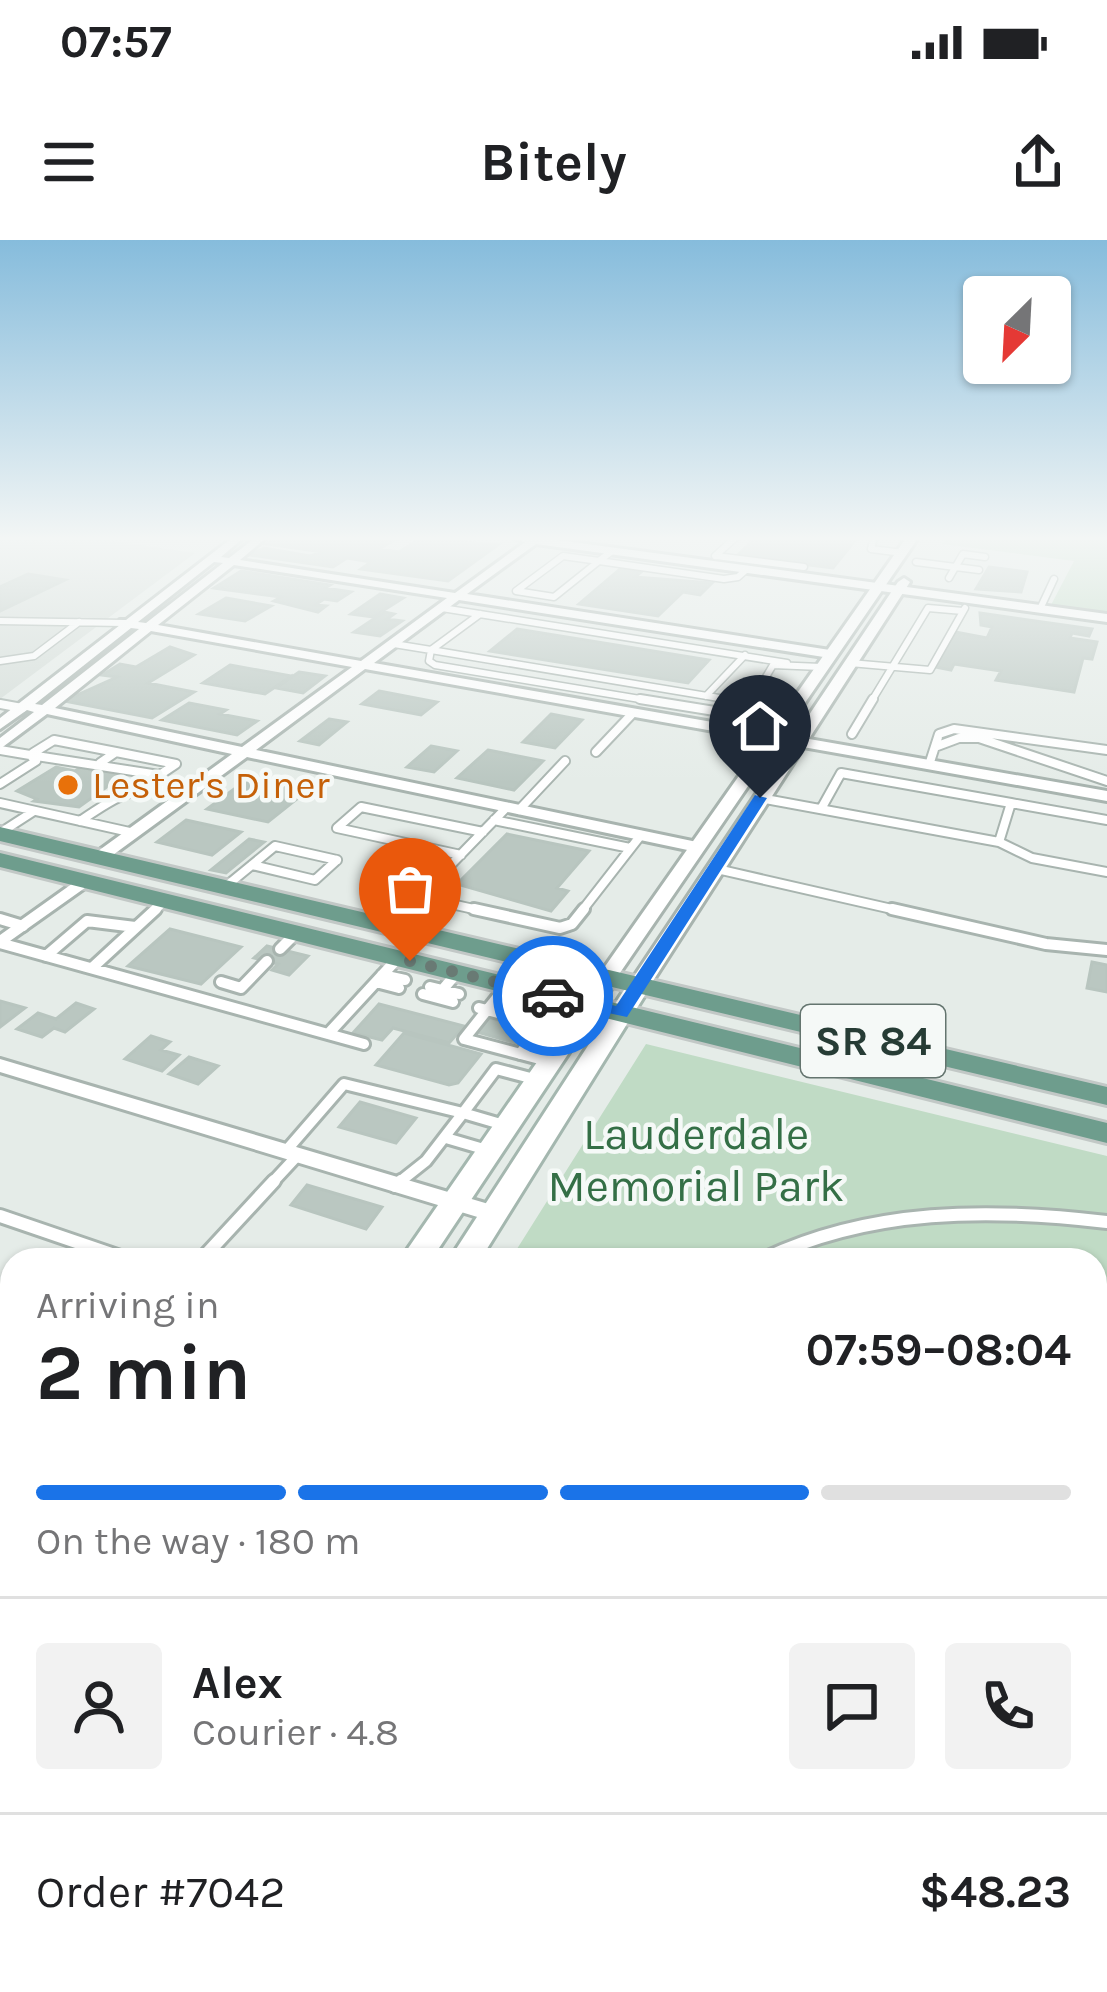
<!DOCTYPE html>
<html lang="en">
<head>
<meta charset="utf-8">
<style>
	:root { --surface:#fff; --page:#f2f2f2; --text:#202124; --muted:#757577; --line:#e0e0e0; --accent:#1a73e8 }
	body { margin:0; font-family:Karla,sans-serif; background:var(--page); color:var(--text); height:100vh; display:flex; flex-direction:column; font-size:45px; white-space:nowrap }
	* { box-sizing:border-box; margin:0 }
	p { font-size:39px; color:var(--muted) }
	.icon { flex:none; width:66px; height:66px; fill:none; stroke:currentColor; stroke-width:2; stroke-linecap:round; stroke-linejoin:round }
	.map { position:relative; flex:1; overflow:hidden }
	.drawer { position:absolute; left:0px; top:1008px; width:1107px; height:744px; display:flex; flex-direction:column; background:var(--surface); border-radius:36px 36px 0 0; box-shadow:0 3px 9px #0004 }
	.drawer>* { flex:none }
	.needle { width:78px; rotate:204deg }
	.tools { position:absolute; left:963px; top:36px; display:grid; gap:24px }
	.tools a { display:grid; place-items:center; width:108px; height:108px; border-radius:12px; background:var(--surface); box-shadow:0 3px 9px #0004; font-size:60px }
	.pin { position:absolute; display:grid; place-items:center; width:102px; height:102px; color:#fff; margin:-123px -51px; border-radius:50% 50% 50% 0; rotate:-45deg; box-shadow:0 0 12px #0007 }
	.pin .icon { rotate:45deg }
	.courier { position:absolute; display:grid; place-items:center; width:120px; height:120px; margin:-60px; border:9px solid #1a73e8; border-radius:50%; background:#fff; color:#222; box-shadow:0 3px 15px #0007 }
	.headline em { font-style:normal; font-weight:700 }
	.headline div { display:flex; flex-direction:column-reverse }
	.headline { display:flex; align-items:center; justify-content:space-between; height:204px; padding:0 36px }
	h1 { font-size:78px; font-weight:700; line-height:90px }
	.bar { display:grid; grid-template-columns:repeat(4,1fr); gap:18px 12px; align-content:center; height:144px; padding:0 36px }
	.bar i { height:15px; border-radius:9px; background:var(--line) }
	.bar .on { background:var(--accent) }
	.bar p { grid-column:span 4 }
	.line { display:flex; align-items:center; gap:30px; padding:0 36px; border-top:3px solid var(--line) }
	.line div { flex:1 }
	.round { display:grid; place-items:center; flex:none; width:126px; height:126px; border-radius:12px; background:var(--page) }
	.status { display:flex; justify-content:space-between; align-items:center; height:84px; padding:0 60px; background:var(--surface); direction:ltr }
	.status svg { height:33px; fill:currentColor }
	header { display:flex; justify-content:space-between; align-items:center; height:156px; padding:0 36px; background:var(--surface); font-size:54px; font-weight:700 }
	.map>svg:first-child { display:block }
</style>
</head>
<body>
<div class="status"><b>07:57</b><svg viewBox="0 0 49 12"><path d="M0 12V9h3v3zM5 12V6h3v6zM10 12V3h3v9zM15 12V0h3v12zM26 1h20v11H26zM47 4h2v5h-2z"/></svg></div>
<header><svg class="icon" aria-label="menu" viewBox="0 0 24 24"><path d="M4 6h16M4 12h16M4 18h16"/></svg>Bitely<svg class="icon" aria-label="share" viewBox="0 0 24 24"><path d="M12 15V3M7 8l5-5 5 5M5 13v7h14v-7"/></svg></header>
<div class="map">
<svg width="1107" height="1752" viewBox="0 0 1107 1752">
	<rect width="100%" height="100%" fill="#e5ece8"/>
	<path fill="#d3dcd7" d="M0,298H92L195,313L0,459Z"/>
	<path fill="#c0dbc5" d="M946,298H1107V373L1051,365L1074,321L942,304Z
		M646,804L1107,916V1752H48L56,1740H1095V1020H510Z"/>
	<path fill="#bac7c1" stroke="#b8c5bf" stroke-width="3" d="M277,298H398L379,309L399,312L421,298L498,305L448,341L361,329L371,322L347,318L333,327L250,315L264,308L310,316L323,312L266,304Z
		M755,298H857L833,328L737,316Z
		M989,327L1027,332L1021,352L976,349Z
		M620,329L641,332L635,337L712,343L700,355L683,352L658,376L579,364Z
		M241,331L330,345L325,348L351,352L337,361L324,359L315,365L326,366L318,372L274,361L281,357L214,348Z
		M28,334L65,340L0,371V347Z
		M380,354L403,358L373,377L351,374Z
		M226,358L271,366L245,381L199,374Z
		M384,372L394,374L387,379L402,381L380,396L354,392Z
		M980,373L1092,389L1089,396L1072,393L1070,398L1097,402L1092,419L1083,418L1074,452L996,440L1001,431L954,424L951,430L935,427L955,392L987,398L992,387L981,385Z
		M517,389L709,420L688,443L490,411Z
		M170,407L194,415L148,443L194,452L152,478L64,461L117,437L102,435L120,424L136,427Z
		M230,425L291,436L293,435L265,454L203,443Z
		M299,432L325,436L303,453L276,448Z
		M379,451L437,462L421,475L362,464Z
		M189,463L226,470L220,474L257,481L237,495L162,480Z
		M551,474L582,480L555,508L523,502Z
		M329,479L347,482L319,505L300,501Z
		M431,506L457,511L434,532L407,527Z
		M488,510L543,521L514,550L457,538Z
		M86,524L122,536L79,567L34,561L37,559L17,551L56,527L75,531Z
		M249,538L308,550L268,582L207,569Z
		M186,580L241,592L212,615L157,602Z
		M507,594L589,611L557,648L568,651L551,671L457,644Z
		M249,599L264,602L226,633L211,630Z
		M170,689L241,707L201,744L128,726Z
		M267,706L308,716L289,735L272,730L278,724L254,718Z
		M1092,722L1107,725V752L1087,748Z
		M0,761L25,768L0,787Z
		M76,763L94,769L65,792L54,788L42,797L17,789L38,773L56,779Z
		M379,764L464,786L449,803L393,788L382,800L353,793Z
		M488,778L534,790L523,805L477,792Z
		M404,793L481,814L458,843L449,845L376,825Z
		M151,796L170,802L161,810L179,815L162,831L125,819Z
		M189,817L218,826L198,844L169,834Z
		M360,862L416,878L396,903L339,887Z
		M307,945L382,967L366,989L291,965Z"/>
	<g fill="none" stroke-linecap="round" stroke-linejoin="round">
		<defs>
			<path id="service-far4" d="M874,298L871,309L903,313
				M563,316L599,321L554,357L516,351Z
				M715,316L735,298
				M716,316L804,327
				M599,321L724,339L738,337L747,329
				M599,321L612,311
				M916,322L979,330
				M949,338L963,314L985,317
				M442,368L787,423
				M1040,369L1054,339
				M0,381L124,383
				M394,404L431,410L429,421L435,425L658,462
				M431,410L743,462
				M431,410L480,374
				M0,421L34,416L79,382
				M850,423L930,430L965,368
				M706,456L745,415
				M751,462L773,425L821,427
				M871,462L928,368L963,371"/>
			<path id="service-far3" d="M640,459L727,473L751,463
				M725,459L751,463
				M750,459L751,463L790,470
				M0,464L22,468
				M852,494L873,459
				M935,507L959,498H979L1107,541
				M0,510L30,515L36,521L0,544
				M116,512L176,524L155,538
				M596,512L632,474
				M33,513L54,500L116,512L100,523
				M30,515L159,535
				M929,525L939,494L954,489L1107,510
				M760,558L999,602L1032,618L1107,632
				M0,563L134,593
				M821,569L841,533L1011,563
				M519,570L565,521
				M494,580L630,608
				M80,581C123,552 138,543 191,552
				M0,593L34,571
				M999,602L1011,563L1107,580
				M461,615L337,588L361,567L483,592
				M252,625L315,640L337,620
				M717,629L905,672
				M225,647L275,606L337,620
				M420,657L487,672
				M153,672L165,661
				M405,672L507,567
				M581,672L641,595"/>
			<path id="service-far2" d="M474,669L560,688L572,684L584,669
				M892,669L1046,704L1107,710
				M0,679L23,686
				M390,687L408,669
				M0,703L364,804
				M280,709L296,693
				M46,716L87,681L135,687
				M92,728L156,669
				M382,735L405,740
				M221,742L241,748L267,721
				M376,742L399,748
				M507,745L464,799L551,822
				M430,747L459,754
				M423,754L453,762
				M436,757L457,733
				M479,768L572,792
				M328,794L398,718
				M520,814L542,784
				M504,885L463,873L496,829L538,840
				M446,898L487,910
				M285,912L344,844L463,873L426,921L397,944
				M271,944L297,916"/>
			<path id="service-far1" d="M395,946L401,941
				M0,976L129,1020
				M201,1020L274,941
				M762,1020C870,968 990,968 1107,982
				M1095,1211L1107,1208"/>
			<path id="service" d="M1095,1337L1107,1354
				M341,1752L343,1740
				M431,1752L438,1740"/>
			<path id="minor" d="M232,298H243L221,317L229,318L255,298H266L240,320L455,353L525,302L513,298H542L1107,374V382L536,304L467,354L830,410L836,414L830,418L459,360L374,423L1107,551V561L365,429L256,510L697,602L705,607L697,612L247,517L106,620H94V614L232,514L47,474L0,509V498L34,472L27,470L0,489V478L120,385V380H126ZM214,322L223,323L146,383L138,382ZM234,325L447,358L361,421L158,385ZM131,388L139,389L42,465L35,464ZM151,391L352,427L242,507L55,468Z
				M83,636L91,641L89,645L0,708V695Z
				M0,819L502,968L505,974L502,980L494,982L0,832Z
				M0,1162L12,1166V1189L0,1185Z
				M12,1260V1293L0,1299V1266Z"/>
			<path id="tertiary" d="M906,298H918L613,743H599L595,739L599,735Z
				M904,338L910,342L649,747L646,752H630L627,747L898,342Z"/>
			<path id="secondary" d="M606,732L618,739L431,1020H400L598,734Z
				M638,740L650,747L480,1020H449L626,747Z
				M12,1583V1640L0,1645V1588Z
				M12,1696V1740H27L19,1752H0V1701Z"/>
			<path id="primary" d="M0,587L1107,847V865L0,601Z
				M0,613L1107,883V903L0,627Z"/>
		</defs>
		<use href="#service-far4" stroke="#a8b4af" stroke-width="9"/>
		<use href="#service-far3" stroke="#a8b4af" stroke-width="12"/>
		<use href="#service-far2" stroke="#a8b4af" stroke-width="16"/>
		<use href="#service-far1" stroke="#a8b4af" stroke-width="18"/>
		<use href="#service" stroke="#a8b4af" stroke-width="22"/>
		<use href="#minor" stroke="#a8b4af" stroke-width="6"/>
		<use href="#tertiary" stroke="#a8b4af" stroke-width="6"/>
		<use href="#secondary" stroke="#a4b7af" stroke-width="6"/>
		<use href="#primary" stroke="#c2c8c6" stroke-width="6"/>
		<use href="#service-far4" stroke="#fff" stroke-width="6"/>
		<use href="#service-far3" stroke="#fff" stroke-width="8"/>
		<use href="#service-far2" stroke="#fff" stroke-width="10"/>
		<use href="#service-far1" stroke="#fff" stroke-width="12"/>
		<use href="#service" stroke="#fff" stroke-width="16"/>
		<use href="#minor" fill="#fff" fill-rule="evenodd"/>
		<use href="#tertiary" fill="#fff" fill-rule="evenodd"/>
		<use href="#secondary" fill="#fff" fill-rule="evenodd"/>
		<use href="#primary" fill="#6e9d8d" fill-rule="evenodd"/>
	</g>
	<linearGradient id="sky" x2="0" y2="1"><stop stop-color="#86bcdc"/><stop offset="0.55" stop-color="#f3f6f5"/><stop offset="1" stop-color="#f3f6f5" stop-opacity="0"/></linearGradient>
	<rect width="1107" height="543" fill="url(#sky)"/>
	<path fill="#1a73e8" d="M755,555L767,558L627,777L547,760V753L553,751L616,766Z"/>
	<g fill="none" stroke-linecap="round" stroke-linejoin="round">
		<path stroke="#697a74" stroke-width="12" stroke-dasharray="0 21.6" d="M410,721L553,756"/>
	</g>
	<circle fill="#e8710a" stroke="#f5f9f7" stroke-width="4.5" cx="68" cy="545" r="12"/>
	<g text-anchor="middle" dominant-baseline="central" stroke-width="9" stroke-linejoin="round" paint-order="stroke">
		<g font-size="39" fill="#c56008" stroke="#f5f9f7" text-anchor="start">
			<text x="92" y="545">Lester's Diner</text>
		</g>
		<rect fill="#f5f9f7" stroke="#64756f" stroke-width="3" x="801" y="765" width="144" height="72" rx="9"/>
		<g font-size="42" font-weight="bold" fill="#263c35">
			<text x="873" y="801">SR 84</text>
		</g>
		<g font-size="45" fill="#346f46" stroke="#f5f9f7">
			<text x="696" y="894">Lauderdale<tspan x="696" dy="52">Memorial Park</tspan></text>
		</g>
	</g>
</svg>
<div class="tools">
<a><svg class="needle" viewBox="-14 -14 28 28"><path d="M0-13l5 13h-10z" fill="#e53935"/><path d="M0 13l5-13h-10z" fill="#757577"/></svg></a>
</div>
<div class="pin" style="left:410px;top:721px;background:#ea580c"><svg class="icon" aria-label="bag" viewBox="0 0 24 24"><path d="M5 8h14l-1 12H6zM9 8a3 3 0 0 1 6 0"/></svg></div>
<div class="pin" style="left:760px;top:558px;background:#1f2937"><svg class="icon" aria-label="home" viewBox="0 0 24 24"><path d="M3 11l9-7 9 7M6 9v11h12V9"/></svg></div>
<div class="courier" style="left:553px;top:756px"><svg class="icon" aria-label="car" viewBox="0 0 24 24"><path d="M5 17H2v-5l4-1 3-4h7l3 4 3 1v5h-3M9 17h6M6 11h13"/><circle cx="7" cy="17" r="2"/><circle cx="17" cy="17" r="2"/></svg></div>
<section class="drawer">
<div class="headline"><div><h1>2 min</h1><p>Arriving in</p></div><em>07:59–08:04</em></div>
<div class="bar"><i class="on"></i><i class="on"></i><i class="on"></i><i></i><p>On the way · 180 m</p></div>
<div class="line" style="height:216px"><a class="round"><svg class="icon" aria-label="person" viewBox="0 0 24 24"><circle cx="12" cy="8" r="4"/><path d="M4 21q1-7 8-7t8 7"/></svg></a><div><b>Alex</b><p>Courier · 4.8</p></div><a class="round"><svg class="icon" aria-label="chat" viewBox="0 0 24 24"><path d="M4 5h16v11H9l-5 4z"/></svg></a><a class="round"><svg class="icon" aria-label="phone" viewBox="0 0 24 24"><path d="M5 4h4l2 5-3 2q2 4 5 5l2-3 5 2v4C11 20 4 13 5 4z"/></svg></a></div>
<div class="line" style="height:156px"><div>Order #7042</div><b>$48.23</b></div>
</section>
</div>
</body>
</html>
